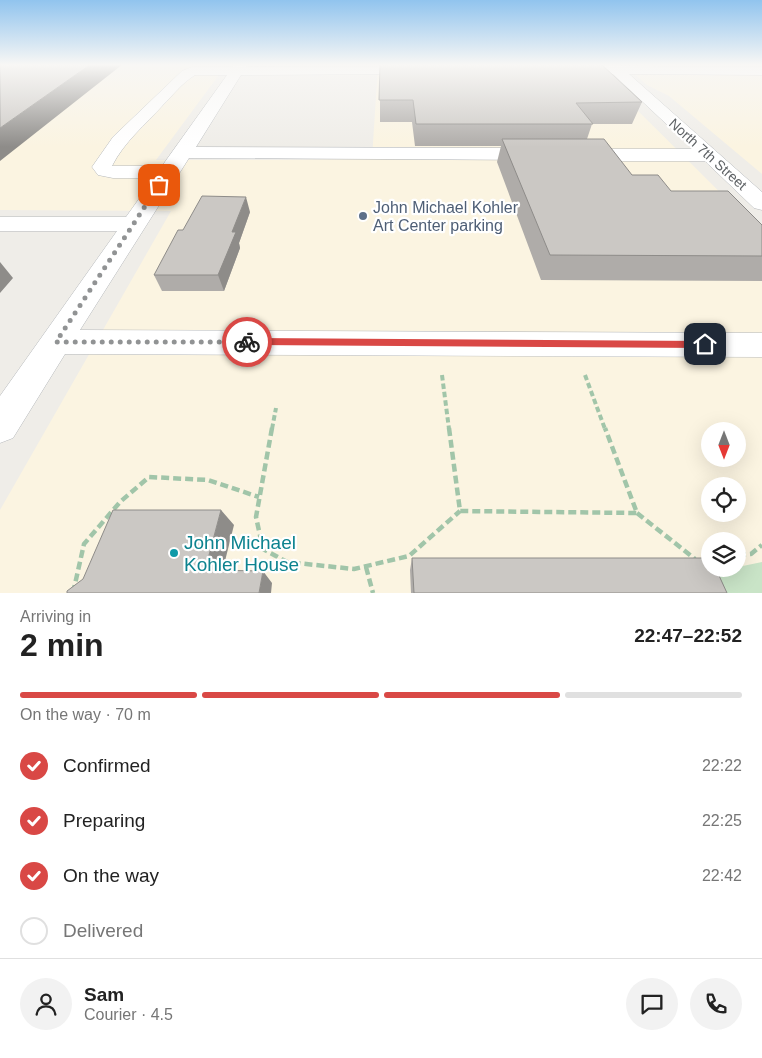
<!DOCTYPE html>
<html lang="en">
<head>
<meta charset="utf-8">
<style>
	:root { --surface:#fff; --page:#f2f2f2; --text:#222; --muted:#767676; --line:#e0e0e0; --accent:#d94845 }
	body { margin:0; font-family:Helvetica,sans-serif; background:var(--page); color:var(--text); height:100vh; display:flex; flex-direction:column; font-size:19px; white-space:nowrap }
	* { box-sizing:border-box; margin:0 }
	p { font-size:16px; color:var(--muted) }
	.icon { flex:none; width:28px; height:28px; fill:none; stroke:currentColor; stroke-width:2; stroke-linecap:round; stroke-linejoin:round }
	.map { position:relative; height:593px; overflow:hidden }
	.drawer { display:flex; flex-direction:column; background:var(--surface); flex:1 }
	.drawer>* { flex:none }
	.needle { width:32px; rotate:180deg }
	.controls { position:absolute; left:701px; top:422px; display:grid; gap:10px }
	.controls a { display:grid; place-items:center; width:45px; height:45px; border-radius:50%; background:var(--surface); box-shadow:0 5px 20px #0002; font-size:25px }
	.pin { position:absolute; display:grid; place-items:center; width:42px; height:42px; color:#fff; margin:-21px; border-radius:10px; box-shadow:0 2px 8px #0006 }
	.courier { position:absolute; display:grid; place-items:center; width:50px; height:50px; margin:-25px; border:4px solid #d94845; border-radius:50%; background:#fff; color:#222; box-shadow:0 1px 6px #0007 }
	.overview em { font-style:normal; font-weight:600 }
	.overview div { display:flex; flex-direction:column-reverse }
	.overview { display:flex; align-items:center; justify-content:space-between; height:85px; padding:0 20px }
	h1 { font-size:32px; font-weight:600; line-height:38px }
	.bar { display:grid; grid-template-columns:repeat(4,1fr); gap:8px 5px; align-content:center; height:60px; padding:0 20px }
	.bar i { height:6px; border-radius:4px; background:var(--line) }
	.bar .active { background:var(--accent) }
	.bar p { grid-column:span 4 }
	.line { display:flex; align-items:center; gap:12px; padding:0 20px; border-top:1px solid var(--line) }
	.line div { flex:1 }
	.round { display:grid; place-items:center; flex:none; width:52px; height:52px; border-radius:26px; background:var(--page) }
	ol { padding:0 20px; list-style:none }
	li { display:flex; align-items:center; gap:15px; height:55px }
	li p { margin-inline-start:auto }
	li .icon { padding:5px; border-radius:50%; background:var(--accent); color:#fff; stroke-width:4 }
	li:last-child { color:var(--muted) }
	li i { width:28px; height:28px; border:2px solid var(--line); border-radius:50% }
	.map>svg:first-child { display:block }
</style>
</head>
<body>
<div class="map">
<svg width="762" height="593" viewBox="0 0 762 593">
	<rect width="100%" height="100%" fill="#efede8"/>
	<path fill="#fbf4e1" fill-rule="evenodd" d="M0,64H227L156,160H284L372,159L378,64H598L622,95L762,234V593H0V510L171,211L0,210ZM710,431H738V459H710ZM710,486H738V514H710ZM710,541H738V569H710Z
		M623,64H762V174L669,96L647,85Z"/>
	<path fill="#c9e4c7" d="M762,562V593H693L686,578L728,569H738V567Z"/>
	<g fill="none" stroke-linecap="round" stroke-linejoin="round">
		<defs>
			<path id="minor" d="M234,64H247L246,67L418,66L425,70L418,74L241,75L196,147L537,148L544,150L546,154L544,158L537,160L189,158L80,330L762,333V357L65,354L13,438L0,443V396L117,231H0V217H126L154,178H113L98,175L92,167L113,137L182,71L192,67H232ZM195,75H227L162,166H112C124,142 145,125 163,105C173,95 182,83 195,75Z
				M604,64H618L620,66L762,67V75L629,74L762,192V210L754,208L705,161H580L573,159L571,155L573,151L580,149H693L613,74H571L564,70L571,66H605Z"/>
		</defs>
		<use href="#minor" stroke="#b5b8bb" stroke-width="1"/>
		<path stroke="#a1c5a9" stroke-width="4" stroke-dasharray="5.5 3" stroke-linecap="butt" d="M442,375L449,429
			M585,375L605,429
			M272,429L276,408"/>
		<path stroke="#a1c5a9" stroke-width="4.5" stroke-dasharray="8 4" stroke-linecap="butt" d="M272,428L256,517L263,549L287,562L354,569L409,556L460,511
			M449,428L460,511L637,513L605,428
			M637,513L695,559
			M738,555L751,554L762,545
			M366,567L373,593
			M73,593L84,544L120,502L149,477L208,480L259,497"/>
		<use href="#minor" fill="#fff" fill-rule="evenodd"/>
	</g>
	<path fill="#afaca9" d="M380,64L642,102L632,124H592L587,139L632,175L671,191L762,225V281L541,280L497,162L501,146H415L412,122H380Z
		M250,212L239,243L240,248L224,291H162L154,275L183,230Z
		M412,558L727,593H411L410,570Z"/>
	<path fill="#8e8c89" d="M91,64H123L0,161V128Z
		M246,197L250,212L239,243L240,248L224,291L218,275L232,232Z
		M0,262L13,278L0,293Z
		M221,510L234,525L220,581L205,570Z
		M263,571L272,583L271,593H259Z"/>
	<path fill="#cbc8c4" stroke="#8e8c89" d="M0,64H91L0,128Z
		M380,64H601L642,102L576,103L593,124H416L413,100H379Z
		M502,139H604L632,175H658L671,191H728L762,225V256L550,255Z
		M202,196L246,197L232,232H236L218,275H154L178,230H183Z
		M113,510H221L205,570L263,571L259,593H67V591L83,579Z
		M412,558H710V569H716L727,593H414Z"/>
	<linearGradient id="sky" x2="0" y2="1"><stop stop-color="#91c4ee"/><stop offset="0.44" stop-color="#f8f7f5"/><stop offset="1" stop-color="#f8f7f5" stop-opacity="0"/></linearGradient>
	<rect width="762" height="147" fill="url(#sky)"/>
	<path fill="#d94845" d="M247,338L705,341L710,344L705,348L247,345L242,342Z"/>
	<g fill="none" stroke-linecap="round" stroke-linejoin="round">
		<path stroke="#919394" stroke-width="5" stroke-dasharray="0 9" d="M159,185L56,342H247"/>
	</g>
	<circle fill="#5c6f8a" stroke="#fff" stroke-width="2" cx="363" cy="216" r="5"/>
	<circle fill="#0f9aa8" stroke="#fff" stroke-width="2" cx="174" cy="553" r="5"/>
	<g text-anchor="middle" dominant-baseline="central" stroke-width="4.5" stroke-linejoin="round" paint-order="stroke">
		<g font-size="14" fill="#5f6366" stroke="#fff">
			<text transform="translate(708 154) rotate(42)">North 7th Street</text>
		</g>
		<g font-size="16" fill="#4e5e75" stroke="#fff" text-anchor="start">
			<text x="373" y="207">John Michael Kohler<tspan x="373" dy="18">Art Center parking</tspan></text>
		</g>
		<g font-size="19" fill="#0d838f" stroke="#fff" text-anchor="start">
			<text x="184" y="542">John Michael<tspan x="184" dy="22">Kohler House</tspan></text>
		</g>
	</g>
</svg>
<div class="controls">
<a><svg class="needle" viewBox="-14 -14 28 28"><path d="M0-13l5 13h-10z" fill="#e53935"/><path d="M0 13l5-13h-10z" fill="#767676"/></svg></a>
<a><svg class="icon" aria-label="locate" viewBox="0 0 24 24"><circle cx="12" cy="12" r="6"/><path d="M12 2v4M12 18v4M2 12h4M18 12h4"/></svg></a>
<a><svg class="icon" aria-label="layers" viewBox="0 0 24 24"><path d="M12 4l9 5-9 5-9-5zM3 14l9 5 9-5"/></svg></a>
</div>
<div class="pin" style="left:159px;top:185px;background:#ea580c"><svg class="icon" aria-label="bag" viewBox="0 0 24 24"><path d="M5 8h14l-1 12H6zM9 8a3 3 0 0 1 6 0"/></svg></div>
<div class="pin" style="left:705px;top:344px;background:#1f2937"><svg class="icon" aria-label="home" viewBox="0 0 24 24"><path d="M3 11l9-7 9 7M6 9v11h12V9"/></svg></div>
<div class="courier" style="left:247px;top:342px"><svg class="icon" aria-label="bike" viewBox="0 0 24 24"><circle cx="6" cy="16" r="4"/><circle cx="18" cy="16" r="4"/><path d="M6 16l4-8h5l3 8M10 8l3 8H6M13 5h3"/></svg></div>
</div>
<section class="drawer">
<div class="overview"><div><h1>2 min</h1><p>Arriving in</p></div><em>22:47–22:52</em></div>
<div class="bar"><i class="active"></i><i class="active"></i><i class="active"></i><i></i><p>On the way · 70 m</p></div>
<ol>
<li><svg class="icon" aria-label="check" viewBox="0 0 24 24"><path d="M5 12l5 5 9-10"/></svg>Confirmed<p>22:22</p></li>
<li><svg class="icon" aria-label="check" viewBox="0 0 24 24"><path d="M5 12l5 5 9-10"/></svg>Preparing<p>22:25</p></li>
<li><svg class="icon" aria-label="check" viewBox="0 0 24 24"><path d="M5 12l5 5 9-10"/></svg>On the way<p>22:42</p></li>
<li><i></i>Delivered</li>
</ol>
<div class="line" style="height:90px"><a class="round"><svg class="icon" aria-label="person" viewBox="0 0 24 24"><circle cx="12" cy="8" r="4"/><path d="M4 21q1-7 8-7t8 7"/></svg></a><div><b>Sam</b><p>Courier · 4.5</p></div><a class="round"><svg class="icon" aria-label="chat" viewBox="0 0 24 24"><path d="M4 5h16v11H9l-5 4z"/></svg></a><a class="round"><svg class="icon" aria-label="phone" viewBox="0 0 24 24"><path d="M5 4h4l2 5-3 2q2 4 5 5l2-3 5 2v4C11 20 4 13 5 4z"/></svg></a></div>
</section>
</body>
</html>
